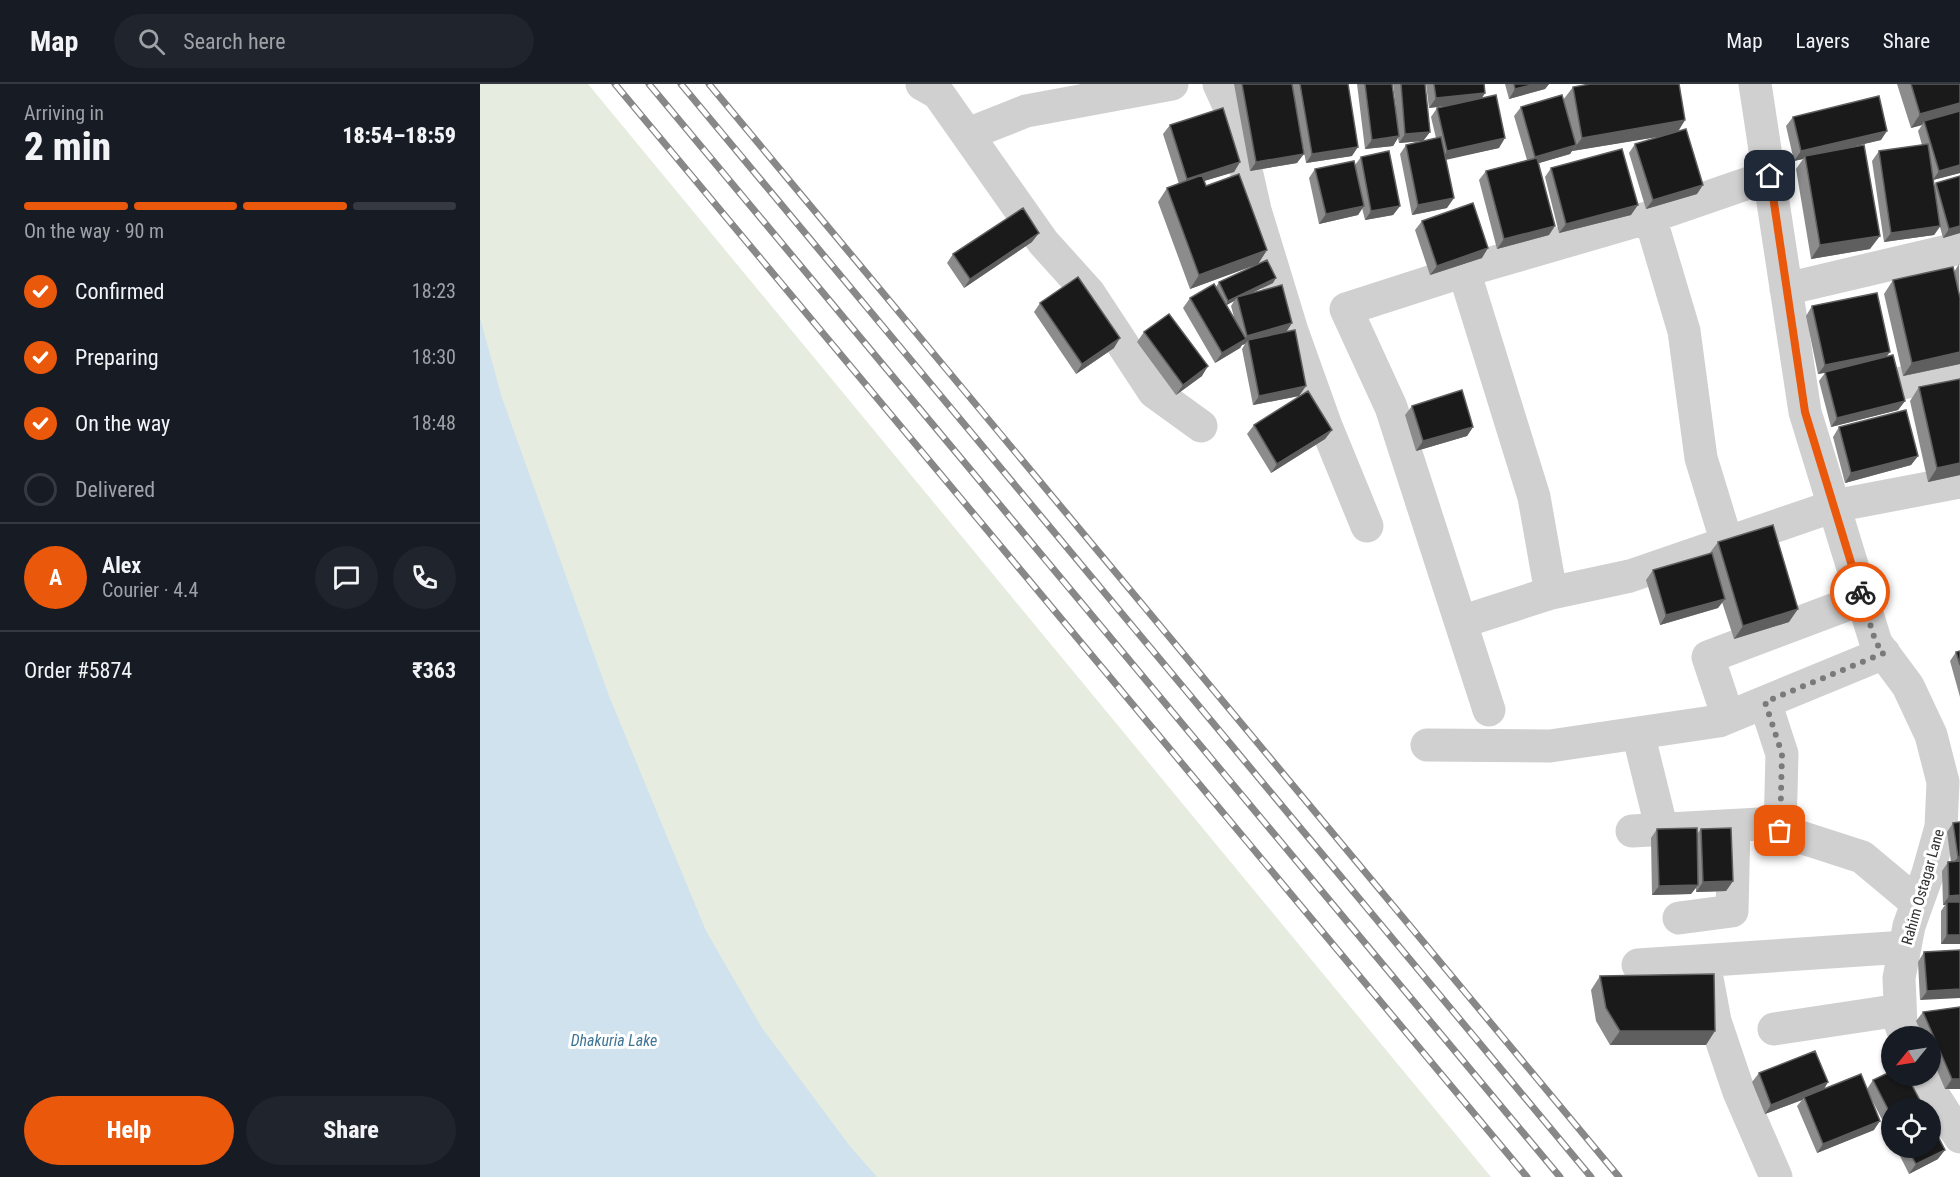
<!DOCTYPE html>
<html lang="en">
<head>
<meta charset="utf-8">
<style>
	:root { --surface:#171b24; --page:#20242c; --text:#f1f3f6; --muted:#9ea1a6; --line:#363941; --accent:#ea580c }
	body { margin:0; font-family:"Roboto Condensed",sans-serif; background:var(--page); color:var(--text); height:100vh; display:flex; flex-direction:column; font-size:22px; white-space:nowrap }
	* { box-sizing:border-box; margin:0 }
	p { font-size:20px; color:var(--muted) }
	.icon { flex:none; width:33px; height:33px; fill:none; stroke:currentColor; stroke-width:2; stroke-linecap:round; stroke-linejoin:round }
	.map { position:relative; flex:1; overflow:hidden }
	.sheet { display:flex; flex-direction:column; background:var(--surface); width:480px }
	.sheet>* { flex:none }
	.needle { width:39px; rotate:240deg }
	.tools { position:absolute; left:1401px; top:942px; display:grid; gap:12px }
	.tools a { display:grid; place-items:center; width:60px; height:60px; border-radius:50%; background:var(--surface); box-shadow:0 2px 4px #0004; font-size:30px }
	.pin { position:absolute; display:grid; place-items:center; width:51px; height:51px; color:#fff; margin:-26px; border-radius:12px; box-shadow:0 3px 9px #0006 }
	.courier { position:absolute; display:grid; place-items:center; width:60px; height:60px; margin:-30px; border:4px solid #ea580c; border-radius:50%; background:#fff; color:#222; box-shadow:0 2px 8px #0007 }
	.head em { font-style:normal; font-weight:800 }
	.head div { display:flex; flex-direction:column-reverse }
	.head { display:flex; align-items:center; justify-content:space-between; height:102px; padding:0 24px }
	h1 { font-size:39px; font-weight:800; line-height:45px }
	.bar { display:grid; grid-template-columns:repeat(4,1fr); gap:9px 6px; align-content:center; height:72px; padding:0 24px }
	.bar i { height:8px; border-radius:4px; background:var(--line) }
	.bar .current { background:var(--accent) }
	.bar p { grid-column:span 4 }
	.line { display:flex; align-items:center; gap:15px; padding:0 24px; border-top:2px solid var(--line) }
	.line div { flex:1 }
	.round { display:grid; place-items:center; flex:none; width:63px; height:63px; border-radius:32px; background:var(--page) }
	ol { padding:0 24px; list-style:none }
	li { display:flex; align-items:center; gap:18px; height:66px }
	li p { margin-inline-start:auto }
	li .icon { padding:6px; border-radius:50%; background:var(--accent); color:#fff; stroke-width:4 }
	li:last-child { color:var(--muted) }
	li i { width:33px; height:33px; border:3px solid var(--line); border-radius:50% }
	.action { display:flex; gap:12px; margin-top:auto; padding:12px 24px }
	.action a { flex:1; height:69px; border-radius:36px; background:var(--accent); color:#fff; font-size:24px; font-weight:800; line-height:69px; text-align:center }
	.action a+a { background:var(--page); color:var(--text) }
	header { display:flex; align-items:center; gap:36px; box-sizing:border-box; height:84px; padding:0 30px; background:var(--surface); border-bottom:2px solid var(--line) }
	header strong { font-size:28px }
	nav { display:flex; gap:33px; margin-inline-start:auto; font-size:21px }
	.search { width:420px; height:54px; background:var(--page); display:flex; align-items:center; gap:15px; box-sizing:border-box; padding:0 21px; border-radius:33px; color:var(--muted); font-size:22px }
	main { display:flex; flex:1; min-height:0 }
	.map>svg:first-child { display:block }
</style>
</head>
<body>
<header>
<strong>Map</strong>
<div class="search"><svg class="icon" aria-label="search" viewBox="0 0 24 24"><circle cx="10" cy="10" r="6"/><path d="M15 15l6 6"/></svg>Search here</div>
<nav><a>Map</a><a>Layers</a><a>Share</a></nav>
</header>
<main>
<section class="sheet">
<div class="head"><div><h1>2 min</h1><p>Arriving in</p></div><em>18:54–18:59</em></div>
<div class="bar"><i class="current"></i><i class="current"></i><i class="current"></i><i></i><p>On the way · 90 m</p></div>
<ol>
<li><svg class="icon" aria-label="check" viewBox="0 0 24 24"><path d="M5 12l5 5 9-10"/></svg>Confirmed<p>18:23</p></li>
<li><svg class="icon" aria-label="check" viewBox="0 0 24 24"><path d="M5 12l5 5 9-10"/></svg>Preparing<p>18:30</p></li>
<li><svg class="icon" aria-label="check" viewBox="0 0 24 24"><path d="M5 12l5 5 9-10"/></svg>On the way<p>18:48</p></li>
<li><i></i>Delivered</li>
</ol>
<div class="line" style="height:108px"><b class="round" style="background:var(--accent);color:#fff">A</b><div><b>Alex</b><p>Courier · 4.4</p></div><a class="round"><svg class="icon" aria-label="chat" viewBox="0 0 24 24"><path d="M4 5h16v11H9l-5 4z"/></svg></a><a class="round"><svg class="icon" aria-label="phone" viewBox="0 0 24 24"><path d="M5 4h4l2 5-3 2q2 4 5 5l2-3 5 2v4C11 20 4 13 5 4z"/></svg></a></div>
<div class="line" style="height:78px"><div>Order #5874</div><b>₹363</b></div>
<div class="action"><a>Help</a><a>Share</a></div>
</section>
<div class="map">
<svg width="1480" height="1093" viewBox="0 0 1480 1093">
	<rect width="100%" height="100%" fill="#fff"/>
	<path fill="#e6ecdf" d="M0,0H108L1011,1093H0Z"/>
	<path fill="#cfe2ee" d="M0,234L22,314L129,612L226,847L282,944L369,1061L397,1093H0Z"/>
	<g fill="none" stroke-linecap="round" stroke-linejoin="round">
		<path stroke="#d0d0d0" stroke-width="33" d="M442,0L458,9L563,158L609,209L674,308L721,342
			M739,0L754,33L775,126L812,247L846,342L887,442
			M1275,0L1325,328L1396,559L1428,602L1451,651L1463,698L1461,743L1448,789L1429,842L1419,894L1421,941L1425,952
			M488,50L546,27L692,0
			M1170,133L1204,247L1221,374L1247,459
			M984,187L1054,413L1071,509
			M1306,205L1480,164
			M1417,300L1480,288
			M981,538L1071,509L1150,492L1354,422L1480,398
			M1285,618L1302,670L1300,747
			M1009,626L911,323L866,225L984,187L1170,133L1289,92
			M1248,633L1228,573L1382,515
			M1158,649L1182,746
			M947,661L1070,662L1239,637L1404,569
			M1152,747L1280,740L1382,773L1437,819
			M1199,834L1252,827L1254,742
			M1158,881L1425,863
			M1227,894L1235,937L1259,1008L1296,1093
			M1294,945L1420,926
			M1441,992L1480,1053"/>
		<defs>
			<path id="rail" d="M135,0L1047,1093
				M169,0L1080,1093
				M201,0L1111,1093
				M229,0L1139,1093"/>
		</defs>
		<use href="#rail" stroke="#888" stroke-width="7"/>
		<use href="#rail" stroke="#fff" stroke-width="4.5" stroke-dasharray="14" stroke-linecap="butt"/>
	</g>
	<path fill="#8c8c8c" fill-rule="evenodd" d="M754,0H812L817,79L770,87Z
		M812,0H868L872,72L826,79Z
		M877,0H912L916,25L913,0H945L950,48L943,57L919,59L918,54L913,62L885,65Z
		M946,0H1004L1005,9L1001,15L1019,64L966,75L967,124L932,131L920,70L926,61L956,54L951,33L957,24L969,21L949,24Z
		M1025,0H1069L1065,5L1029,15Z
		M1417,0H1480V89L1453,96L1454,102L1456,99L1480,149L1463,154L1460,143L1454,151L1404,158L1392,77L1399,67L1442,61L1438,47L1442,41L1431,44Z
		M1093,3L1205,36L1198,48L1217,110L1166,125L1149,69L1155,60L1182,52L1092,67L1090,70L1059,79L1069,151L1017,165L999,96L1006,87L1047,76L1034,32L1041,23L1083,16Z
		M1313,33L1401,56L1361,65L1390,165L1331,175L1316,85L1323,75L1314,77L1306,42Z
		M690,41L760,78L754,88L724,97L726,102L787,166L778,180L710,205L678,118L687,104L699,100L683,50Z
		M881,73L920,122L913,131L885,136L882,124L878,131L839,140L829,94L835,85L875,81Z
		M1071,84L1151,131L1079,149L1065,93Z
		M942,137L1002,174L950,191L935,146Z
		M552,158L484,204L467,179L473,170Z
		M1479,180L1480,280L1423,292L1404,210L1413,196L1474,188Z
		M739,198L793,199L770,210L812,239L806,248L819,312L773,321L762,265L765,260L762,261L760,264L735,279L703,224L710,214L736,203ZM754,217L751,222L754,233L746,221Z
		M560,219L634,264L596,290L554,228Z
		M1332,222L1406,273L1425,317L1418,326L1351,343L1339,297L1345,289L1338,290L1326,232Z
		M664,248L722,292L696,311L657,258Z
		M1480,295V391L1448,398L1430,317L1439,303Z
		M932,322L993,343L987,352L936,367L925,331Z
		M774,341L852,346L845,355L791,389L767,350Z
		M1359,343L1438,372L1431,381L1365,399L1353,353Z
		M1238,458L1309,538L1254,555L1242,518L1238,524L1180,541L1166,496L1173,486L1229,470Z
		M1480,567V613L1470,577L1476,568Z
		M1480,738V860H1461V827L1465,821H1463L1462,787L1468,778H1471L1467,748L1473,739Z
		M1177,745L1217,750L1221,745L1253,797L1246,807L1216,808V804L1211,810L1172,811L1171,754Z
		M1480,866L1440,916L1438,878L1444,868Z
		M1120,892L1226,961H1130L1116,937L1111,906Z
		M1480,923V1005H1465L1450,970V952H1443L1436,937L1443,928Z
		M1279,989L1348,998L1344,1005H1387L1393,996L1412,1024V1055L1390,1012L1394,1046L1337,1069L1317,1022L1322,1016L1285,1030L1272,998Z
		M1416,1064H1450L1458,1075L1429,1090Z"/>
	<path fill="#5f5f5f" d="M1056,0H1069L1065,5L1029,15L1035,5Z
		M1005,9L999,18L949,24L956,14Z
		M1480,19V30L1444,37L1442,41L1431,44L1440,30Z
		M1205,36L1196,50L1092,67L1102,54Z
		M1407,47L1401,56L1325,74V72L1323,75L1314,77L1321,67Z
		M950,48L943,57L919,59L925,50Z
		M919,52L913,62L885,65L892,56Z
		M1025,54L1019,64L961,77L967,67Z
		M1096,61L1090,70L1049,82L1055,73Z
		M878,63L872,72L826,79L832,70Z
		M824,70L817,79L770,87L776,78Z
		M760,78L754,88L701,104L707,95Z
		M1480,81V89L1453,96L1459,87Z
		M1223,101L1217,110L1166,125L1173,116Z
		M974,114L967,124L932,131L938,121Z
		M1158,121L1151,131L1079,149L1086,140Z
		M884,122L878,131L839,140L846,130Z
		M920,122L913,131L885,136L891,127Z
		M1075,142L1069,151L1017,165L1024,155Z
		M1460,142L1454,151L1404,158L1411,149Z
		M1480,142V149L1463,154L1469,145Z
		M559,149L552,158L484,204L490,195Z
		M1400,152L1390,165L1331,175L1340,161Z
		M1008,164L1002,174L950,191L957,182Z
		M787,166L778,180L710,205L719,191Z
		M796,194L793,199L758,215L757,213L754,217L745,222L748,217Z
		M812,239L806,248L768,256L765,260L762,261L760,264L735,279L742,269L765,255L767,252Z
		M640,254L634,264L596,290L602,280Z
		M1410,268L1403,277L1338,290L1345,281Z
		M1480,268V280L1423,292L1432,279Z
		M728,282L722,292L696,311L703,301Z
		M826,302L819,312L773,321L779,312Z
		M1425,317L1418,326L1351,343L1357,334Z
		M993,343L987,352L936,367L943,357Z
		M852,346L845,355L791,389L797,380Z
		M1438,372L1431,381L1365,399L1371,389Z
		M1480,379V391L1448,398L1457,384Z
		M1245,515L1238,524L1180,541L1186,531Z
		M1318,525L1309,538L1254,555L1263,542Z
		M1478,773H1480V781L1471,782Z
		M1253,797L1246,807L1216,808L1223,798Z
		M1218,801L1211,810L1172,811L1179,802Z
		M1480,811V820L1467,818L1465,821H1463L1469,812Z
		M1467,851H1480V860H1461Z
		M1480,905V914L1440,916L1447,907Z
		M1140,947H1235L1226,961H1130Z
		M1472,995H1480V1005H1465Z
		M1348,998L1342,1008L1324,1013L1322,1016L1285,1030L1291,1021Z
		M1400,1037L1394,1046L1337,1069L1343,1060Z
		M1465,1066L1458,1075L1429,1090L1436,1080Z"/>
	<path fill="#1a1a1a" stroke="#5f5f5f" stroke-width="1.5" d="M762,0H812L824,70L776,78Z
		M820,0H868L878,63L832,70Z
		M885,0H912L919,52L892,56Z
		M921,0H945L950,48L925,50Z
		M954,0H1004L1005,9L956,14Z
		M1034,0H1056L1035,5Z
		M1110,0H1199L1205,36L1102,54L1093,3Z
		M1431,0H1480V19L1440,30Z
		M1016,11L1025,54L967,67L957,24Z
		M1082,11L1096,61L1055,73L1041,23Z
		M1399,12L1407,47L1321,67L1313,33Z
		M743,24L760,78L707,95L690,41Z
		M1480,27V81L1459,87L1444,37Z
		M1206,45L1223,101L1173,116L1155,60Z
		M961,53L974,114L938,121L926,61Z
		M1448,60L1460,142L1411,149L1399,67Z
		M1384,61L1400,152L1340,161L1325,72Z
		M1142,65L1158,121L1086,140L1071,84Z
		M909,67L920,122L891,127L881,73Z
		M1057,74L1075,142L1024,155L1006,87Z
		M874,77L884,122L846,130L835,85Z
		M759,90L787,166L719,191L687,104L722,91L726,102Z
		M1480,92V142L1469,145L1456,99Z
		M993,119L1008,164L957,182L942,137Z
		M543,124L559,149L490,195L473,170Z
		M787,176L796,194L748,217L739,198Z
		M1473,183L1480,214V268L1432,279L1413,196Z
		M598,193L640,254L602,280L560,219Z
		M734,200L766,255L742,269L710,214Z
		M802,201L812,239L767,252L757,213Z
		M1397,209L1410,268L1345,281L1332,222Z
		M689,230L728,282L703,301L664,248Z
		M815,246L826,302L779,312L768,256Z
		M1413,271L1425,317L1357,334L1345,288Z
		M1480,295V379L1457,384L1439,303Z
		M982,306L993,343L943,357L932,322Z
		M828,307L852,346L797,380L774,341Z
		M1426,326L1438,372L1371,389L1359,343Z
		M1293,441L1318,525L1263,542L1238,458Z
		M1232,469L1245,515L1186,531L1173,486Z
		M1480,567V581L1476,568Z
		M1480,738V773H1478L1473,739Z
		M1217,744L1218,801L1179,802L1177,745Z
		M1251,744L1253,797L1223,798L1221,745Z
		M1480,777V811L1469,812L1468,778Z
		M1467,818H1480V851H1467Z
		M1480,866V905L1447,907L1444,868Z
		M1234,890L1235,947H1140L1126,924L1120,892Z
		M1480,923V995H1472L1443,928Z
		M1335,967L1348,998L1291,1021L1279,989Z
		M1412,987V992H1427L1444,1024H1412V1033L1393,996Z
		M1381,990L1400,1037L1343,1060L1324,1013Z
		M1450,1037L1465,1066L1436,1080L1427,1064H1450Z"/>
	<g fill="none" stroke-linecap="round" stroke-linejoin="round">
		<path stroke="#7a7a7a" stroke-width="6" stroke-dasharray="0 10.8" d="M1300,747L1302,670L1285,618L1404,569L1396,559L1380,508"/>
		<path stroke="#ea580c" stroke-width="8" d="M1290,92L1325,328L1380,508"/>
	</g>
	<g text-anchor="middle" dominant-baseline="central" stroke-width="6" stroke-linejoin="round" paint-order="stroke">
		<g font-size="15" fill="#333" stroke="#fff">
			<text transform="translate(1443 803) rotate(-74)">Rahim Ostagar Lane</text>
		</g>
		<g font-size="16" font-style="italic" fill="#3f7597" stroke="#fff">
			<text x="134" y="956">Dhakuria Lake</text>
		</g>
	</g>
</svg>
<div class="tools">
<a><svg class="needle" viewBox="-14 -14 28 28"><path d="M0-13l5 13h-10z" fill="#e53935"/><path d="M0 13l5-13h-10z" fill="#9ea1a6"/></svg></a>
<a><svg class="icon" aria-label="locate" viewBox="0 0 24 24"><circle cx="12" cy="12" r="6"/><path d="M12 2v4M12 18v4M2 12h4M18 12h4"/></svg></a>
</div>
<div class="pin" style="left:1300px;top:747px;background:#ea580c"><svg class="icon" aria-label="bag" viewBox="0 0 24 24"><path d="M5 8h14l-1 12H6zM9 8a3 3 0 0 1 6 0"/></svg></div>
<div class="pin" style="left:1290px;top:92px;background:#1f2937"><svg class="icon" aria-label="home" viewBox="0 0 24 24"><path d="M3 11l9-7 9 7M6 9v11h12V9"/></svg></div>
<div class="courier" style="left:1380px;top:508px"><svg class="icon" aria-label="bike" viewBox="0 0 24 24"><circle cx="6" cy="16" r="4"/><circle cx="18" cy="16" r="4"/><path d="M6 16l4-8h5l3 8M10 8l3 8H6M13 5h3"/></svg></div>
</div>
</main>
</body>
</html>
